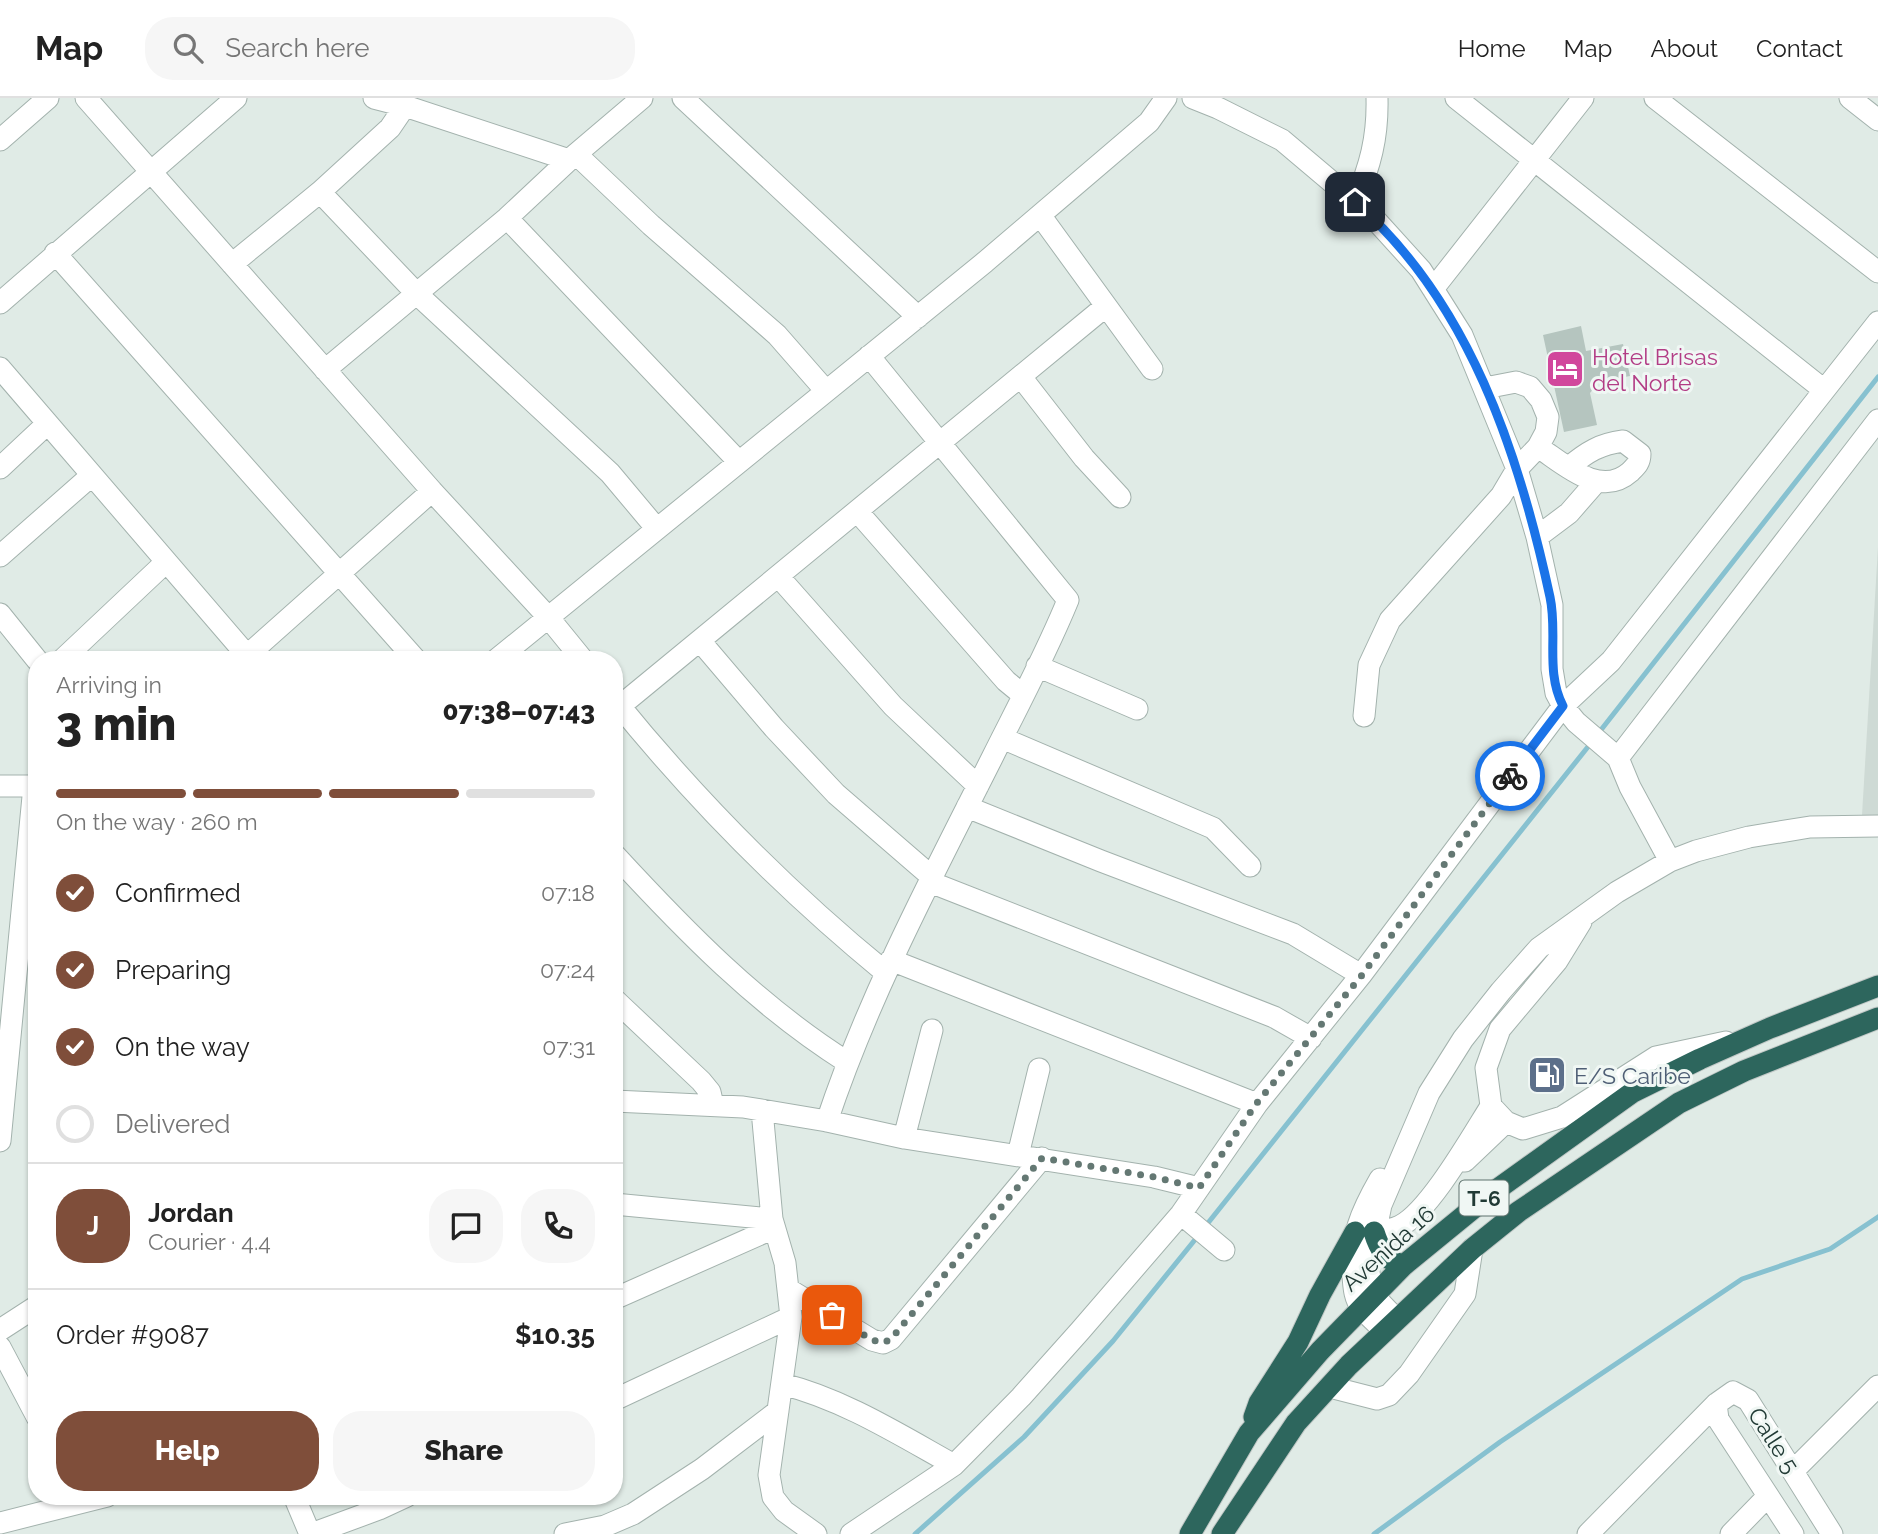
<!DOCTYPE html>
<html lang="en">
<head>
<meta charset="utf-8">
<style>
	:root { --surface:#fff; --page:#f6f6f6; --text:#222; --muted:#767676; --line:#e0e0e0; --accent:#7f4e3a }
	body { margin:0; font-family:Raleway,sans-serif; background:var(--page); color:var(--text); height:100vh; display:flex; flex-direction:column; font-size:26px; white-space:nowrap }
	* { box-sizing:border-box; margin:0 }
	p { font-size:23px; color:var(--muted) }
	.icon { flex:none; width:38px; height:38px; fill:none; stroke:currentColor; stroke-width:2; stroke-linecap:round; stroke-linejoin:round }
	.map { position:relative; flex:1; overflow:hidden }
	.sheet { position:absolute; left:28px; top:553px; width:595px; height:854px; display:flex; flex-direction:column; background:var(--surface); border-radius:28px; box-shadow:0 2px 5px #0004 }
	.sheet>* { flex:none }
	.pin { position:absolute; display:grid; place-items:center; width:60px; height:60px; color:#fff; margin:-30px; border-radius:14px; box-shadow:0 4px 10px #0006 }
	.courier { position:absolute; display:grid; place-items:center; width:70px; height:70px; margin:-35px; border:5px solid #1a73e8; border-radius:50%; background:#fff; color:#222; box-shadow:0 2px 9px #0007 }
	.head em { font-style:normal; font-weight:800 }
	.head div { display:flex; flex-direction:column-reverse }
	.head { display:flex; align-items:center; justify-content:space-between; height:119px; padding:0 28px }
	h1 { font-size:46px; font-weight:800; line-height:52px }
	.bar { display:grid; grid-template-columns:repeat(4,1fr); gap:10px 7px; align-content:center; height:84px; padding:0 28px }
	.bar i { height:9px; border-radius:5px; background:var(--line) }
	.bar .on { background:var(--accent) }
	.bar p { grid-column:span 4 }
	.line { display:flex; align-items:center; gap:18px; padding:0 28px; border-top:2px solid var(--line) }
	.line div { flex:1 }
	.round { display:grid; place-items:center; flex:none; width:74px; height:74px; border-radius:28px; background:var(--page) }
	ol { padding:0 28px; list-style:none }
	li { display:flex; align-items:center; gap:21px; height:77px }
	li p { margin-inline-start:auto }
	li .icon { padding:7px; border-radius:50%; background:var(--accent); color:#fff; stroke-width:4 }
	li:last-child { color:var(--muted) }
	li i { width:38px; height:38px; border:4px solid var(--line); border-radius:50% }
	.button { display:flex; gap:14px; margin-top:auto; padding:14px 28px }
	.button a { flex:1; height:80px; border-radius:28px; background:var(--accent); color:#fff; font-size:28px; font-weight:800; line-height:80px; text-align:center }
	.button a+a { background:var(--page); color:var(--text) }
	header { display:flex; align-items:center; gap:42px; box-sizing:border-box; height:98px; padding:0 35px; background:var(--surface); border-bottom:2px solid var(--line) }
	header strong { font-size:33px }
	nav { display:flex; gap:38px; margin-inline-start:auto; font-size:24px }
	.search { width:490px; height:63px; background:var(--page); display:flex; align-items:center; gap:18px; box-sizing:border-box; padding:0 24px; border-radius:28px; color:var(--muted); font-size:26px }
	.map>svg:first-child { display:block }
</style>
</head>
<body>
<header>
<strong>Map</strong>
<div class="search"><svg class="icon" aria-label="search" viewBox="0 0 24 24"><circle cx="10" cy="10" r="6"/><path d="M15 15l6 6"/></svg>Search here</div>
<nav><a>Home</a><a>Map</a><a>About</a><a>Contact</a></nav>
</header>
<div class="map">
<svg width="1878" height="1436" viewBox="0 0 1878 1436">
	<rect width="100%" height="100%" fill="#e0ebe6"/>
	<path fill="#cedad5" d="M1878,449V718L1862,717Z"/>
	<g fill="none" stroke-linecap="round" stroke-linejoin="round">
		<path stroke="#87c1d0" stroke-width="5" d="M1597,637L1878,279
			M1204,1130L1591,645
			M915,1436L1024,1339L1113,1243L1198,1138
			M1374,1436L1500,1344L1742,1181L1830,1151L1878,1119"/>
	</g>
	<path fill="#b5c5bf" d="M1581,228L1586,253L1623,246L1630,278L1599,284L1590,295L1597,327L1564,334L1543,237Z"/>
	<g fill="none" stroke-linecap="round" stroke-linejoin="round">
		<defs>
			<path id="minor" d="M86,0L432,393L548,519L583,562
				M374,0L405,8L569,62
				M683,0L918,219
				M1193,0L1218,10L1282,42L1372,118L1421,172L1462,237L1517,371L1537,439L1552,507V571L1556,595L1563,608L1576,624L1618,660L1630,689L1670,763
				M1456,0L1824,292
				M1655,0L1878,174
				M1850,0L1878,22
				M0,42L48,0
				M576,56L651,127L777,237L826,293
				M320,94L417,196L610,375L657,431
				M1355,104C1370,68 1378,40 1377,0
				M1040,117L1152,271
				M507,120L739,364
				M55,155L416,562
				M232,166L320,94L390,30L405,8
				M1433,191L1583,0
				M0,205L236,0
				M0,270L251,562
				M325,272L507,120L569,62L642,0
				M1021,279L1084,360L1120,399
				M1538,349C1563,365 1600,401 1630,374C1636,368 1640,365 1640,356L1623,343C1600,346 1587,354 1569,369
				M0,370L47,326
				M857,413L1006,583L1023,597
				M1537,439L1569,415L1596,384
				M0,458L91,378
				M778,478L893,608L978,688
				M0,516L37,562
				M700,543L774,630L836,696L932,779
				M62,562L166,464
				M242,562L432,393
				M496,562L985,164L1149,24L1166,0
				M1037,568L1137,611
				M614,601C695,701 786,793 885,874
				M614,613L1106,208
				M1364,618L1369,567L1390,522L1501,398L1517,371L1538,349L1546,334L1548,319L1541,302L1530,289L1516,284L1485,290
				M1002,640L1213,730L1250,768
				M1618,660L1878,322
				M0,688H37
				M967,709L1101,763L1293,836L1361,877
				M614,756C685,833 758,908 847,964
				M930,784L1274,919L1311,940
				M1581,824L1557,863L1500,931L1486,970L1491,1008L1506,1024L1523,1031L1562,1019L1656,959L1726,944
				M891,862L1257,1006
				M614,901L701,983L710,994L713,1007
				M614,1003L743,1009L827,1023L904,1040L1154,1079L1199,1090
				M762,1012L772,1121L785,1165L791,1219L769,1377L773,1399L784,1413L816,1436
				M827,1023C869,897 932,779 992,660C1018,608 1046,556 1068,502L869,258
				M904,1040L932,932
				M0,1043L34,688
				M1018,1057L1039,971
				M1465,1063L1506,1024
				M1380,1081C1361,1114 1350,1139 1353,1178C1354,1189 1354,1199 1361,1209C1367,1217 1376,1225 1384,1232
				M614,1106L772,1121
				M1181,1116L1224,1152
				M1374,1134C1382,1133 1392,1132 1400,1128C1429,1114 1472,1038 1491,1008
				M788,1191L872,1242L883,1245L891,1241L1042,1060
				M614,1201L774,1130
				M1396,1221L1373,1197L1368,1169L1381,1107L1429,995L1463,941L1501,893L1539,850L1617,794L1670,763L1696,753L1749,739L1810,729L1878,728
				M0,1232L37,1208
				M0,1249L37,1319
				M782,1286C843,1301 900,1337 954,1367
				M1330,1289L1377,1301L1389,1297L1409,1276L1465,1196L1472,1151
				M614,1302L791,1219
				M1716,1306L1718,1321L1793,1436
				M1794,1372L1878,1288
				M294,1398L310,1436
				M0,1425L107,1398
				M311,1436L379,1411L407,1398
				M565,1436L605,1428L633,1416L702,1371L778,1313
				M851,1436L954,1367L1021,1299L1080,1233L1181,1116L1257,1006L1361,877L1563,608L1611,563L1878,224
				M1588,1436L1716,1306L1733,1294L1748,1302L1832,1436
				M1731,1436L1768,1398"/>
			<path id="highway" d="M1374,1134C1379,1150 1386,1164 1404,1167
				M1254,1319L1259,1305L1298,1244L1320,1197L1355,1134
				M1190,1436L1249,1335L1320,1253L1404,1167L1492,1095L1633,994L1700,961L1770,930L1878,888
				M1222,1436L1296,1325L1349,1267L1472,1151L1518,1114L1679,1005L1744,973L1878,920"/>
		</defs>
		<use href="#minor" stroke="#a3b2ad" stroke-width="23"/>
		<use href="#highway" stroke="#c1c8c6" stroke-width="23"/>
		<use href="#minor" stroke="#fff" stroke-width="21"/>
		<use href="#highway" stroke="#2d665d" stroke-width="21"/>
	</g>
	<g fill="none" stroke-linecap="round" stroke-linejoin="round">
		<path stroke="#647873" stroke-width="7" stroke-dasharray="0 12.6" d="M832,1217L872,1242L883,1245L891,1241L1042,1060L1154,1079L1199,1090L1256,1006L1362,877L1510,678"/>
		<path stroke="#1a73e8" stroke-width="9" d="M1355,104C1469,203 1519,355 1550,499C1558,536 1545,573 1563,608L1510,678"/>
	</g>
	<defs>
		<symbol id="hotel-square" viewBox="-11 -11 22 22"><rect x="-9" y="-9" width="18" height="18" rx="4" fill="#d1479c" stroke="#f0f7f4"/><path d="M-6-4.5h1.5V1H6V5H4.5V3h-9V5H-6ZM-4 0a1.8 1.8 0 1 1 3.6 0ZM.5 0V-2.5h3Q6-2.5 6 0Z" fill="#fff"/></symbol>
		<symbol id="fuel-square" viewBox="-11 -11 22 22"><rect x="-9" y="-9" width="18" height="18" rx="4" fill="#5c6f8a" stroke="#f0f7f4"/><path d="M-5.5-6h7V0h2V4h1.3V-2.5L3-4.5l.8-.8L6-3V5H2.5V1h-1V6h-7ZM-4.2-4.7v3.2H.2V-4.7Z" fill="#fff"/></symbol>
	</defs>
	<g fill-rule="evenodd">
		<use href="#hotel-square" x="1543" y="249" width="44" height="44"/>
		<use href="#fuel-square" x="1525" y="955" width="44" height="44"/>
	</g>
	<g text-anchor="middle" dominant-baseline="central" stroke-width="6" stroke-linejoin="round" paint-order="stroke">
		<rect fill="#f0f7f4" stroke="#5f736e" stroke-width="2" x="1459.5" y="1082.5" width="49" height="35" rx="5"/>
		<g font-size="21" font-weight="bold" fill="#213a35">
			<text x="1484" y="1100">T-6</text>
		</g>
		<g font-size="23" fill="#b23c85" stroke="#f0f7f4" text-anchor="start">
			<text x="1592" y="258">Hotel Brisas<tspan x="1592" dy="26">del Norte</tspan></text>
		</g>
		<g font-size="23" fill="#4e5e75" stroke="#f0f7f4" text-anchor="start">
			<text x="1574" y="977">E/S Caribe</text>
		</g>
		<g font-size="23" fill="#213a35" stroke="#f0f7f4">
			<text transform="translate(1388 1150) rotate(-42)">Avenida 16</text>
			<text transform="translate(1774 1342) rotate(57)">Calle 5</text>
		</g>
	</g>
</svg>
<div class="pin" style="left:832px;top:1217px;background:#ea580c"><svg class="icon" aria-label="bag" viewBox="0 0 24 24"><path d="M5 8h14l-1 12H6zM9 8a3 3 0 0 1 6 0"/></svg></div>
<div class="pin" style="left:1355px;top:104px;background:#1f2937"><svg class="icon" aria-label="home" viewBox="0 0 24 24"><path d="M3 11l9-7 9 7M6 9v11h12V9"/></svg></div>
<div class="courier" style="left:1510px;top:678px"><svg class="icon" aria-label="bike" viewBox="0 0 24 24"><circle cx="6" cy="16" r="4"/><circle cx="18" cy="16" r="4"/><path d="M6 16l4-8h5l3 8M10 8l3 8H6M13 5h3"/></svg></div>
<section class="sheet">
<div class="head"><div><h1>3 min</h1><p>Arriving in</p></div><em>07:38–07:43</em></div>
<div class="bar"><i class="on"></i><i class="on"></i><i class="on"></i><i></i><p>On the way · 260 m</p></div>
<ol>
<li><svg class="icon" aria-label="check" viewBox="0 0 24 24"><path d="M5 12l5 5 9-10"/></svg>Confirmed<p>07:18</p></li>
<li><svg class="icon" aria-label="check" viewBox="0 0 24 24"><path d="M5 12l5 5 9-10"/></svg>Preparing<p>07:24</p></li>
<li><svg class="icon" aria-label="check" viewBox="0 0 24 24"><path d="M5 12l5 5 9-10"/></svg>On the way<p>07:31</p></li>
<li><i></i>Delivered</li>
</ol>
<div class="line" style="height:126px"><b class="round" style="background:var(--accent);color:#fff">J</b><div><b>Jordan</b><p>Courier · 4.4</p></div><a class="round"><svg class="icon" aria-label="chat" viewBox="0 0 24 24"><path d="M4 5h16v11H9l-5 4z"/></svg></a><a class="round"><svg class="icon" aria-label="phone" viewBox="0 0 24 24"><path d="M5 4h4l2 5-3 2q2 4 5 5l2-3 5 2v4C11 20 4 13 5 4z"/></svg></a></div>
<div class="line" style="height:91px"><div>Order #9087</div><b>$10.35</b></div>
<div class="button"><a>Help</a><a>Share</a></div>
</section>
</div>
</body>
</html>
